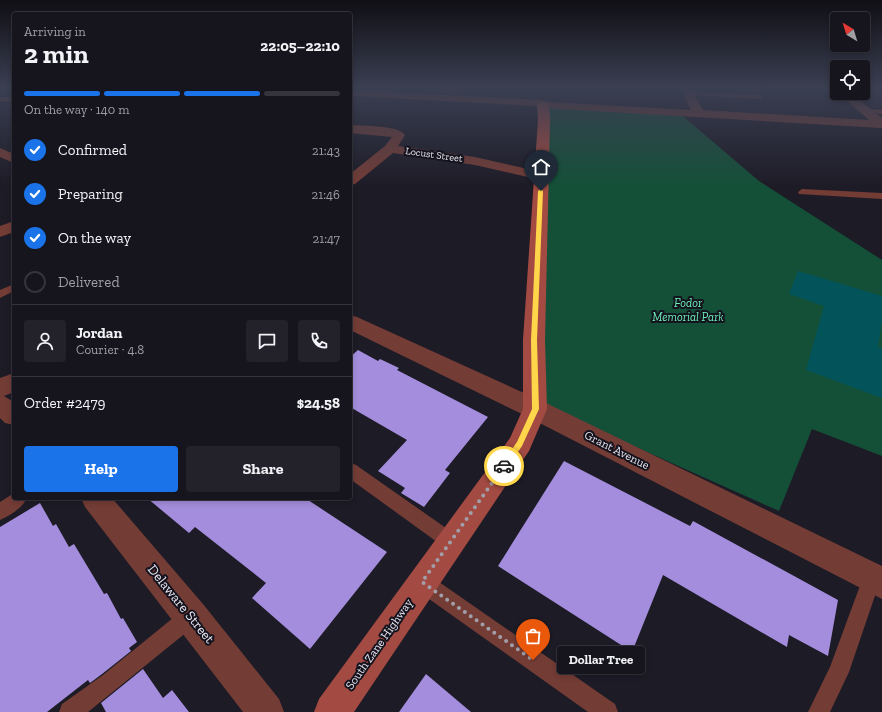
<!DOCTYPE html>
<html lang="en">
<head>
<meta charset="utf-8">
<style>
	:root { --surface:#16141c; --page:#232129; --text:#f1f3f6; --muted:#9e9ea3; --line:#35333b; --accent:#1a73e8 }
	body { margin:0; font-family:"Zilla Slab",serif; background:var(--page); color:var(--text); height:100vh; display:flex; flex-direction:column; font-size:15px; white-space:nowrap }
	* { box-sizing:border-box; margin:0 }
	p { font-size:13px; color:var(--muted) }
	.icon { flex:none; width:22px; height:22px; fill:none; stroke:currentColor; stroke-width:2; stroke-linecap:round; stroke-linejoin:round }
	.map { position:relative; flex:1; overflow:hidden }
	.details { position:absolute; left:12px; top:12px; width:340px; height:488px; display:flex; flex-direction:column; background:var(--surface); border-radius:4px; box-shadow:0 2px 6px #0003,0 0 0 1px var(--line) }
	.details>* { flex:none }
	.needle { width:26px; rotate:322deg }
	.tools { position:absolute; left:830px; top:12px; display:grid; gap:8px }
	.tools a { display:grid; place-items:center; width:40px; height:40px; border-radius:4px; background:var(--surface); box-shadow:0 2px 6px #0003,0 0 0 1px var(--line); font-size:20px }
	.pin { position:absolute; display:grid; place-items:center; width:34px; height:34px; color:#fff; margin:-41px -17px; border-radius:50% 50% 50% 0; rotate:-45deg; box-shadow:0 0 4px #0007 }
	.pin .icon { rotate:45deg }
	.courier { position:absolute; display:grid; place-items:center; width:40px; height:40px; margin:-20px; border:3px solid #ffd54a; border-radius:50%; background:#fff; color:#222; box-shadow:0 1px 5px #0007 }
	.bubble { position:absolute; height:28px; border-radius:4px; background:var(--surface); box-shadow:0 2px 6px #0003,0 0 0 1px var(--line); font-size:13px; font-weight:800; line-height:28px; text-align:center }
	.overview em { font-style:normal; font-weight:800 }
	.overview div { display:flex; flex-direction:column-reverse }
	.overview { display:flex; align-items:center; justify-content:space-between; height:68px; padding:0 12px }
	h1 { font-size:26px; font-weight:800; line-height:30px }
	.bar { display:grid; grid-template-columns:repeat(4,1fr); gap:6px 4px; align-content:center; height:48px; padding:0 12px }
	.bar i { height:5px; border-radius:3px; background:var(--line) }
	.bar .active { background:var(--accent) }
	.bar p { grid-column:span 4 }
	.line { display:flex; align-items:center; gap:10px; padding:0 12px; border-top:1px solid var(--line) }
	.line div { flex:1 }
	.round { display:grid; place-items:center; flex:none; width:42px; height:42px; border-radius:4px; background:var(--page) }
	ol { padding:0 12px; list-style:none }
	li { display:flex; align-items:center; gap:12px; height:44px }
	li p { margin-inline-start:auto }
	li .icon { padding:4px; border-radius:50%; background:var(--accent); color:#fff; stroke-width:4 }
	li:last-child { color:var(--muted) }
	li i { width:22px; height:22px; border:2px solid var(--line); border-radius:50% }
	.cta { display:flex; gap:8px; margin-top:auto; padding:8px 12px }
	.cta a { flex:1; height:46px; border-radius:4px; background:var(--accent); color:#fff; font-size:16px; font-weight:800; line-height:46px; text-align:center }
	.cta a+a { background:var(--page); color:var(--text) }
	.map>svg:first-child { display:block }
</style>
</head>
<body>
<div class="map">
<svg width="882" height="712" viewBox="0 0 882 712">
	<rect width="100%" height="100%" fill="#1d1b26"/>
	<path fill="#145038" d="M549,105L678,112L759,181L882,260V456L812,429L779,511L535,402Z"/>
	<path fill="#03545a" d="M798,271L882,296V321L878,347L882,348V398L806,370L824,306L789,294Z"/>
	<path fill="#a38ddc" d="M358,350L378,361L380,359L399,368L397,370L488,417L445,470L450,473L424,507L401,493L405,488L378,471L407,440L350,407V357Z
		M564,461L690,526L693,521L838,600L828,656L789,635L787,647L663,575L632,652L498,566Z
		M147,498H305L387,552L310,649L252,598L266,583L195,527L189,533Z
		M40,503L53,526L56,524L69,547L74,544L104,594L107,593L121,619L123,618L137,642L129,648L131,651L102,674L90,683L88,680L47,712H0V527Z
		M143,669L163,698L172,690L189,712H106L101,703Z
		M426,674L471,712H399Z"/>
	<g fill="none" stroke-linecap="round" stroke-linejoin="round">
		<path fill="#733c35" fill-rule="evenodd" d="M689,92L760,95L763,97L760,99L687,95L686,94Z
			M0,97H14V101H0Z
			M866,109L882,110V114L864,112L863,111Z
			M802,189L882,193V199L799,194L798,192Z
			M14,284V291L0,298V290Z
			M350,463L356,465L456,535L459,541L456,547L450,549L444,547L350,479Z
			M14,493V498H27C23,507 10,516 0,520V502Z
			M872,569L879,572L881,578L849,672L830,712H808L830,667L865,572Z
			M422,573L429,575L615,704L618,712H588L415,589L413,582L415,575Z
			M191,606L198,609L201,616L198,623L88,712H59L62,704L103,675L184,609Z"/>
		<path fill="#733c35" fill-rule="evenodd" d="M681,88H691L703,110L869,120L838,93H850L882,118V128L543,108L538,106L350,96V90L543,100L548,102L691,110Z
			M350,125C362,126 399,125 405,135L398,146L475,157L546,173L548,176L546,179L541,180L475,165L393,153L355,184L350,185V174L385,146L392,137L350,133Z
			M0,148L14,154V163L0,157Z
			M14,221V232L0,237V226Z
			M350,315L357,317L544,402L882,566V599L526,416L350,330Z
			M14,373V392L4,396L14,402V425L5,423L0,418V378Z
			M81,498H112L203,604L279,699L284,712H243L85,507Z"/>
		<path fill="#a34b42" fill-rule="evenodd" d="M543,102L547,103L549,105L550,120L545,340L547,409L529,451L354,712H314L319,699L510,438L523,409V340L538,120L537,105L539,103Z"/>
	</g>
	<linearGradient id="sky" x2="0" y2="1"><stop stop-color="#100f15"/><stop offset="0.47" stop-color="#3a3f52"/><stop offset="1" stop-color="#3a3f52" stop-opacity="0"/></linearGradient>
	<rect width="882" height="187" fill="url(#sky)"/>
	<path fill="#ffd54a" d="M541,189L543,191L537,340L539,409L522,446L507,468L504,469L500,466L517,442L532,409L531,340L538,191Z"/>
	<g fill="none" stroke-linecap="round" stroke-linejoin="round">
		<path stroke="#a19fa9" stroke-width="4" stroke-dasharray="0 7.2" d="M504,466L422,582L533,660"/>
	</g>
	<g text-anchor="middle" dominant-baseline="central" stroke-width="4" stroke-linejoin="round" paint-order="stroke">
		<g font-size="10" fill="#e8e6ef" stroke="#14121d">
			<text transform="translate(434 155) rotate(8)">Locust Street</text>
		</g>
		<g font-size="12" font-style="italic" fill="#6df3ba" stroke="#14121d">
			<text x="688" y="303">Fodor<tspan x="688" dy="14">Memorial Park</tspan></text>
		</g>
		<g font-size="12" fill="#e8e6ef" stroke="#14121d">
			<text transform="translate(617 450) rotate(27)">Grant Avenue</text>
			<text transform="translate(379 644) rotate(-55)">South Zane Highway</text>
		</g>
		<g font-size="14" fill="#e8e6ef" stroke="#14121d">
			<text transform="translate(181 604) rotate(51)">Delaware Street</text>
		</g>
	</g>
</svg>
<div class="tools">
<a><svg class="needle" viewBox="-14 -14 28 28"><path d="M0-13l5 13h-10z" fill="#e53935"/><path d="M0 13l5-13h-10z" fill="#9e9ea3"/></svg></a>
<a><svg class="icon" aria-label="locate" viewBox="0 0 24 24"><circle cx="12" cy="12" r="6"/><path d="M12 2v4M12 18v4M2 12h4M18 12h4"/></svg></a>
</div>
<div class="pin" style="left:533px;top:660px;background:#ea580c"><svg class="icon" aria-label="bag" viewBox="0 0 24 24"><path d="M5 8h14l-1 12H6zM9 8a3 3 0 0 1 6 0"/></svg></div>
<div class="pin" style="left:541px;top:191px;background:#1f2937"><svg class="icon" aria-label="home" viewBox="0 0 24 24"><path d="M3 11l9-7 9 7M6 9v11h12V9"/></svg></div>
<div class="courier" style="left:504px;top:466px"><svg class="icon" aria-label="car" viewBox="0 0 24 24"><path d="M5 17H2v-5l4-1 3-4h7l3 4 3 1v5h-3M9 17h6M6 11h13"/><circle cx="7" cy="17" r="2"/><circle cx="17" cy="17" r="2"/></svg></div>
<div class="bubble" style="left:557px;top:646px;width:88px">Dollar Tree</div>
<section class="details">
<div class="overview"><div><h1>2 min</h1><p>Arriving in</p></div><em>22:05–22:10</em></div>
<div class="bar"><i class="active"></i><i class="active"></i><i class="active"></i><i></i><p>On the way · 140 m</p></div>
<ol>
<li><svg class="icon" aria-label="check" viewBox="0 0 24 24"><path d="M5 12l5 5 9-10"/></svg>Confirmed<p>21:43</p></li>
<li><svg class="icon" aria-label="check" viewBox="0 0 24 24"><path d="M5 12l5 5 9-10"/></svg>Preparing<p>21:46</p></li>
<li><svg class="icon" aria-label="check" viewBox="0 0 24 24"><path d="M5 12l5 5 9-10"/></svg>On the way<p>21:47</p></li>
<li><i></i>Delivered</li>
</ol>
<div class="line" style="height:72px"><a class="round"><svg class="icon" aria-label="person" viewBox="0 0 24 24"><circle cx="12" cy="8" r="4"/><path d="M4 21q1-7 8-7t8 7"/></svg></a><div><b>Jordan</b><p>Courier · 4.8</p></div><a class="round"><svg class="icon" aria-label="chat" viewBox="0 0 24 24"><path d="M4 5h16v11H9l-5 4z"/></svg></a><a class="round"><svg class="icon" aria-label="phone" viewBox="0 0 24 24"><path d="M5 4h4l2 5-3 2q2 4 5 5l2-3 5 2v4C11 20 4 13 5 4z"/></svg></a></div>
<div class="line" style="height:52px"><div>Order #2479</div><b>$24.58</b></div>
<div class="cta"><a>Help</a><a>Share</a></div>
</section>
</div>
</body>
</html>
